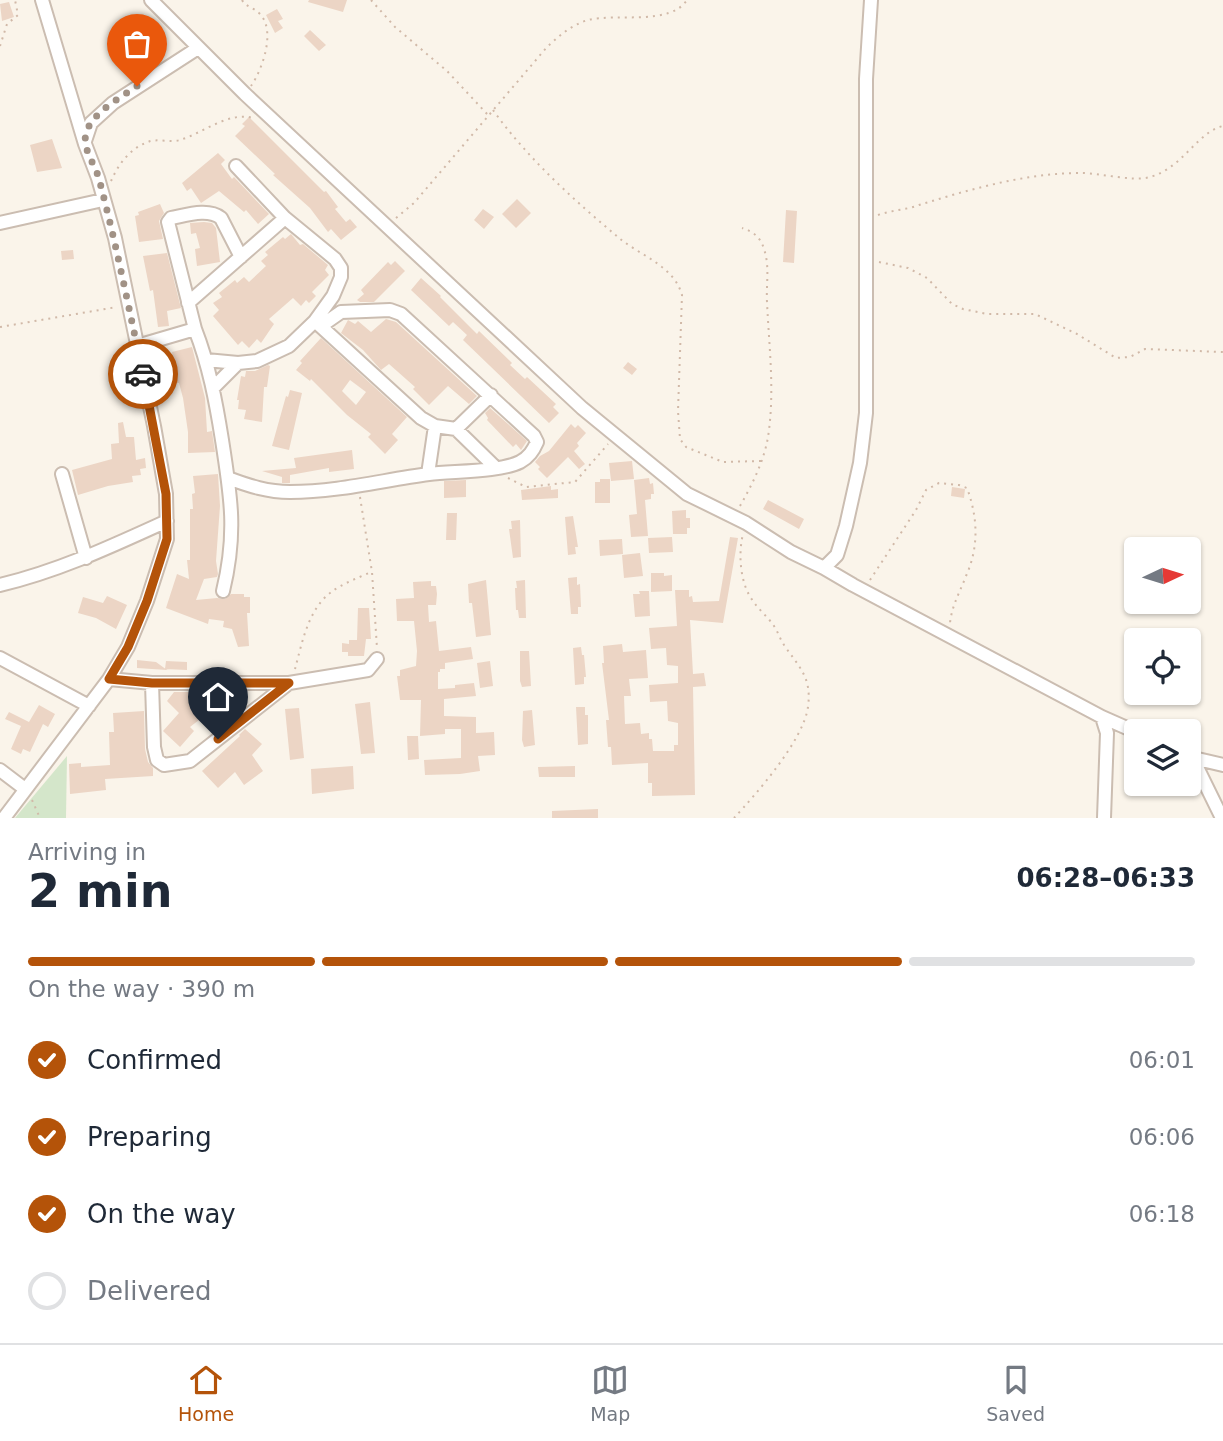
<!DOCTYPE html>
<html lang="en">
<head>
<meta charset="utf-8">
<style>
	:root { --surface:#fff; --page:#f2f2f3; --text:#1f2937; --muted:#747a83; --line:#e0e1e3; --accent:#b45309 }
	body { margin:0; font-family:"DejaVu Sans",sans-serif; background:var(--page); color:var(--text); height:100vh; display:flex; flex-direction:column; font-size:26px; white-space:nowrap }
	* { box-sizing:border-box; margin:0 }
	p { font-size:23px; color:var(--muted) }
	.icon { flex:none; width:38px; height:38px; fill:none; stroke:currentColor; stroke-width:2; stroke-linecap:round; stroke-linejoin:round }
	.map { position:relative; height:818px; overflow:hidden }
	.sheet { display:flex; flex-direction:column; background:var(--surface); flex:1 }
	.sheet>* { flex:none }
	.needle { width:46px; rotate:86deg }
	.tools { position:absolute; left:1124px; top:537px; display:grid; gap:14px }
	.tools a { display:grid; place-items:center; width:77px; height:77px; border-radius:7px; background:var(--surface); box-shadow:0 2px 5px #0004; font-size:35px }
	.pin { position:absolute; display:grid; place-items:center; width:60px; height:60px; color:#fff; margin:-72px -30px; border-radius:50% 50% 50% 0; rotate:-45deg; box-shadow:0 0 7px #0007 }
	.pin .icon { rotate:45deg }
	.courier { position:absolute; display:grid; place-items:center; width:70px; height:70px; margin:-35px; border:5px solid #b45309; border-radius:50%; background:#fff; color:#222; box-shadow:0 2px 9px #0007 }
	.headline em { font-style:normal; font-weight:700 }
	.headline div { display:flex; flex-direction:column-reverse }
	.headline { display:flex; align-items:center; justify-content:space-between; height:119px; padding:0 28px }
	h1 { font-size:46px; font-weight:700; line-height:52px }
	.bar { display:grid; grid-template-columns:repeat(4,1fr); gap:10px 7px; align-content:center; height:84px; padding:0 28px }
	.bar i { height:9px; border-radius:5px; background:var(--line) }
	.bar .active { background:var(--accent) }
	.bar p { grid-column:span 4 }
	ol { padding:0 28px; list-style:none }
	li { display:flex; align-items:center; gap:21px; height:77px }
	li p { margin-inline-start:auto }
	li .icon { padding:7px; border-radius:50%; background:var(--accent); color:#fff; stroke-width:4 }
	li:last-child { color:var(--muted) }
	li i { width:38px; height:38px; border:4px solid var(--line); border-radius:50% }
	.dock { display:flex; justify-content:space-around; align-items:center; height:98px; border-top:2px solid var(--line); background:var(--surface); font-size:19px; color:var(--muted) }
	.dock a { display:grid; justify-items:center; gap:4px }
	.dock .active { color:var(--accent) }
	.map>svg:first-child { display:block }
</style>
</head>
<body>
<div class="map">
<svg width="1223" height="818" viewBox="0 0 1223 818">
	<rect width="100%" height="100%" fill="#faf4ea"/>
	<path fill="#d4e6ca" d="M67,756L66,818H15Z"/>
	<path fill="#ecd5c5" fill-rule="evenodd" d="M309,0H347L343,12L308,2Z
		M9,2L14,17L2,21L0,4Z
		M277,9L283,19L278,21L283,28L275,33L266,15Z
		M310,30L326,45L319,51L304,36Z
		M249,117L324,192L326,191L338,207L335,209L346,222L350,219L357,227L341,240L331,229L328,232L310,208L273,175L275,174L235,136L245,126L242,124Z
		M52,139L62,168L37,172L30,145Z
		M218,153L225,160L221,164L232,179L234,177L269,214L258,224L246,210L244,212L219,191L201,203L191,188L187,191L182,183Z
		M517,199L531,213L516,228L502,214Z
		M160,204L164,213L159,221L163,239L139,242L135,216L139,215L138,212Z
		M483,209L494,217L484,229L474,220Z
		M786,210L797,211L794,263L783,262Z
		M204,222L212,223L216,228L220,262L197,266L195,249L200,248L196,233L191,234L190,223Z
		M291,234L300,245L303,244L328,265L325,270L329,275L312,292L316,296L309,303L306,300L301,306L293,298L269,319L274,324L261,343L257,339L249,348L242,341L238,345L213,316L219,310L213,303L222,297L219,293L235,280L237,283L244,277L249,282L266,266L261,261L268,255L265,252L283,237L285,239Z
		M73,250L74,259L62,260L61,251Z
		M167,253L181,308L167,311L169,326L158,327L153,290L150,291L143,256Z
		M395,261L405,271L374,302H360L357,300L364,294L361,290L388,262L391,265Z
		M421,278L441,296L440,297L477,334L479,331L512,363L510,365L525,379L527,377L556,404L553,407L559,413L549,423L463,340L467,335L453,322L449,326L411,290Z
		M386,319L396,322L477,396L469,404L448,386L429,405L413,389L415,387L389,364L381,370L363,350L341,333L348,320L355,324L358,321L371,332Z
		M321,338L407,417L392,434L398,440L385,454L368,437L371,434L347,415L311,379L310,381L296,370L302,363L300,361ZM350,380L366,392L356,405L342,391Z
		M192,347L205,398L207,432L212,431L215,452L188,453V432L183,398L179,383H177L172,352Z
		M628,362L637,369L632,375L623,368Z
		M268,365L270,366L267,387H264L262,422L244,419L246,410L238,409L239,400H237L241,376L245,377L246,371H255Z
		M290,390L302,393L289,450L272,446L286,396L288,397Z
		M490,408L527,441L521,450L516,444L513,447L487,420L488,418L485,413Z
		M123,422L126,437H134L136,460L145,458L146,468L140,469L141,475L132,476L133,482L108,486L78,495L72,470L112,459L111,444L119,443L118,423Z
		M571,424L575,428L578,425L586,433L577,443L579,446L574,451L585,464L579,469L568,457L547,478L538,469L540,467L535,462L540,456L549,451Z
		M352,450L354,469L329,472V468L290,475V483H282V477L262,471L296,468L294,458Z
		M632,461L634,479L611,481L609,463Z
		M218,474L220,506L216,561L218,574L217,577L204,579L196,600L217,598L225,599L231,594H244V597H250V613H247L249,646L238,647L232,629L223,627L224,621L209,619L208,624L166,608L177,574L189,579L187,560H190V509H193L192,494L195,493L193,476Z
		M649,478L650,484L653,483L654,494H651V499L645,500L648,536L631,537L629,515L637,514L634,480Z
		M600,479H610V503H595V482H600Z
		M466,480V497L444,498V481Z
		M551,486V490L558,489V498L522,500L521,490Z
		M952,487L965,489L964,498L951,496Z
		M768,500L804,519L799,529L763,509Z
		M686,510V518H690V528H687V534H673L672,511Z
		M447,513H457L456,540H446Z
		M573,516L578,547H575L576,554L568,555L565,517Z
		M520,520L521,557L513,558L509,529H512L511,521Z
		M672,537L673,552L649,553L648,538Z
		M730,537L738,538L723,623L690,620L693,674L704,673L706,686L693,687L695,795L652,796V783H648V763L612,765L611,747H608L606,720H609L602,663H604L603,646L622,644L623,652L646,650L648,678L629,679L631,696H624L625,724L640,723L641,734L649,733V739H652L653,751H674V745H678V723L668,721L667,701L650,702L649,685L678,683V666L667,665L666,648L651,649L649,628L677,626L675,590H689V597L692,596L693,602L719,601Z
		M622,539L623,554L600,556L599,540Z
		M640,553L643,576L624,578L622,555Z
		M651,573H664V576L672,575V591L651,592Z
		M577,577V585L580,584L581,607H578V614H571L568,578Z
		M486,580L491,635L476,637L472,603H469L468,584Z
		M525,580L526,618H519L518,610H516L515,588H517L516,581Z
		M431,581V586H436L437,594L436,605H428L429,622L436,621L439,651L471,647L473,659L445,663V669H440V672H438V689L455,688V685L474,683L476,696L444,699V716L476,717V733L494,732L495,755L478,756L480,771L460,774L425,775L424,760L461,758V729H445V734L420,736L421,700H400L397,676H400V670L416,666L417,651L414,621H397L396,599L414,598L413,582Z
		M639,591H649L650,616L635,617L633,594H640Z
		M107,596L127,605L116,629L96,618L78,613L83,597L103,603Z
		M358,608H369L371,639H366L364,656H348V652H342V643L349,644V640H357Z
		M581,647L582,655H584L586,677H584V684L575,685L573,648Z
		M520,651H529L531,686L522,687L520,681Z
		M137,660L156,662L167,670L137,668Z
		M166,661L187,662V670L165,669Z
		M490,661L493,686L480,688L477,663Z
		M174,692H193L196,694L199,692H217L229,708L218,716L213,709L190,727L194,731L180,747L163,731L179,713L167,701Z
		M370,702L375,753L361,754L355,704Z
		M39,705L55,714L48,727L43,724L30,752L23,749L21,754L11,749L21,726L5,719L9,712L29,722Z
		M576,707H585V715H588V744L578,745Z
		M299,708L304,758L290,760L285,709Z
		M532,710L535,745L524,747L522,740L523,711Z
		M144,711L145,749L148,762L153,768V776L105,779L106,790L70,794L69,764L81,763V767L110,765L109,732H114L113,713Z
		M245,729L262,744L252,755L263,771L244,785L235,772L218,788L202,771L240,736L239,735Z
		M407,736H418L419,759L408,760Z
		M353,766L354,789L312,794L311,769Z
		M575,766V777H539L538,767Z
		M598,809V818H552V811Z"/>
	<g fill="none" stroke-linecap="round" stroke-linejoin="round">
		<defs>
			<path id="minor" d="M151,0L245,94L582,408L687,494L746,523L791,552L824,568L853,585L1102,717L1136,732
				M85,141L91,123L113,103L198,48
				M0,223L103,200
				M188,303L285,218
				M316,322L421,418L435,426L456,429L495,467
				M195,329L168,222L171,218C187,215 208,208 221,218L241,257
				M137,346L195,329C209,365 216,402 222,440C231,497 237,534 223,591
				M206,360L238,363L257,361L289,346L315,321L333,296L341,277V268L335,259L285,218L236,166
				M213,388L238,363
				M456,429L491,395
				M62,474L86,558
				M428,474L435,426
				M228,478C249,486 268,492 290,492C338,492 383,480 429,474C453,471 500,472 520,462C529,457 533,451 537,442L534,436L401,314L390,310L341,312L321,326
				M824,568L837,555L846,526L860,463L866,413V79L871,0
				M0,585C59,571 112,546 167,521
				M0,658L89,706
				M109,679L152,683H289L368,670L377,659
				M152,683L154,747L157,760L164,765L190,761L289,683
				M1102,717L1107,733L1104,818
				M1189,757L1223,765
				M1193,759L1222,818
				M0,770L25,789
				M4,818L109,679L128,647L147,601L167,539L166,494L154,426L115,238L98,178L85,144L42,0"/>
		</defs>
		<use href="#minor" stroke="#cbbdb1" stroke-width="16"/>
		<path stroke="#d1b9a8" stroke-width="2" stroke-dasharray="2 5" stroke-linecap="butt" d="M242,0C246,7 253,7 259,13C277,30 262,70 251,86
			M371,0L395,27L447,71L488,115
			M0,46L7,24L18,15L15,0
			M493,110C527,158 575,201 619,238C641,256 674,266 682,295L678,411L680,439L686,447L723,462L761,461
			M111,181C118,165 130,148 148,142C156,138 170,143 180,140C203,133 229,111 253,118
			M878,215C892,210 906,210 919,205C971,189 1026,173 1081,173C1101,173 1132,182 1150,177C1183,168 1197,132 1223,126
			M396,218L414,203L547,47C559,36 571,25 588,20C616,13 670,26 687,0
			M879,262L908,268L927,278L952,304L963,309L987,314H1035L1077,334L1116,358L1130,357L1145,349L1223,352
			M0,327L117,307
			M508,478L526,487L575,482L608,444
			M360,497L372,572L377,648
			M740,506C752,485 764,461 768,437C775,392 769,347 767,302C766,284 770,267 764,249C761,238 753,231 742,228
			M870,580L916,510L926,490L939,483L959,485L967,488C978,518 979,547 966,576C960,592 952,605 950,623
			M295,669C302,643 308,610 330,593C341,584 358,578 371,572
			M32,800L40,818
			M734,818C757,793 803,741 808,707C812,677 799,667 784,645C780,639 778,632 774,626C768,617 759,610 753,601C740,584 738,554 743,534"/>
		<use href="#minor" stroke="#fff" stroke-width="12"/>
	</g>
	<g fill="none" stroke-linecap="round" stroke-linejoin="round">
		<path stroke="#a19286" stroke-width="7" stroke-dasharray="0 12.6" d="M137,86C121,97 92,113 86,133C82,149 95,164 99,179C116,243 129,309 143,374"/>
		<path stroke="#b45309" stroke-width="9" d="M143,374L166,494L167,539L147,601L128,647L109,679L152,683H289L218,739"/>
	</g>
</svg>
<div class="tools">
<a><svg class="needle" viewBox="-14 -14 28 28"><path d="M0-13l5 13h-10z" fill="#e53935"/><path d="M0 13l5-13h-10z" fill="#747a83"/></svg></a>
<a><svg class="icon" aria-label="locate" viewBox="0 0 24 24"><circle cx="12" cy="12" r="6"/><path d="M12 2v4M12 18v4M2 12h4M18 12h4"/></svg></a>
<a><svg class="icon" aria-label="layers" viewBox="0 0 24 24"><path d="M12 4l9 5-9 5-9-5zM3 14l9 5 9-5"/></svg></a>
</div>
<div class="pin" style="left:137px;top:86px;background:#ea580c"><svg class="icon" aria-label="bag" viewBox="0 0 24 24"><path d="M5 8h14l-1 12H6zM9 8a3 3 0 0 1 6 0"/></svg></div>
<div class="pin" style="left:218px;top:739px;background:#1f2937"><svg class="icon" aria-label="home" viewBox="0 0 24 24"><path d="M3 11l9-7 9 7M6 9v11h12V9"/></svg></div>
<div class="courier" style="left:143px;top:374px"><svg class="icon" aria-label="car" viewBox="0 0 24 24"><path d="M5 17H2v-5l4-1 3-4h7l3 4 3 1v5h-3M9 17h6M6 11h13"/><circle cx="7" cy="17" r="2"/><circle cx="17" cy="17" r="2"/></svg></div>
</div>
<section class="sheet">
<div class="headline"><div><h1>2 min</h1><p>Arriving in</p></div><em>06:28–06:33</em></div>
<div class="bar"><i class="active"></i><i class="active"></i><i class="active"></i><i></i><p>On the way · 390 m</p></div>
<ol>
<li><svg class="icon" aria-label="check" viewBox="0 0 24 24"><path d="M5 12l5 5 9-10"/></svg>Confirmed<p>06:01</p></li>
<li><svg class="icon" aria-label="check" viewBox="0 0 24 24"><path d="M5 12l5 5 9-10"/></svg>Preparing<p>06:06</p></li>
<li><svg class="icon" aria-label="check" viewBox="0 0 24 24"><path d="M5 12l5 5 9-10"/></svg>On the way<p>06:18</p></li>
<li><i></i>Delivered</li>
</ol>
</section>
<nav class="dock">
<a class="active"><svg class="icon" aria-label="home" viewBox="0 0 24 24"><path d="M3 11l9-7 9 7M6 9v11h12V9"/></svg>Home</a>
<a><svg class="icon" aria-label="map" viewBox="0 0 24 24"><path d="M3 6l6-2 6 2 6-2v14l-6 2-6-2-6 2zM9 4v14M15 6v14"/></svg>Map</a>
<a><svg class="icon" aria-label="saved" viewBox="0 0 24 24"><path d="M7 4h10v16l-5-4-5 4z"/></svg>Saved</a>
</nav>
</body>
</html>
